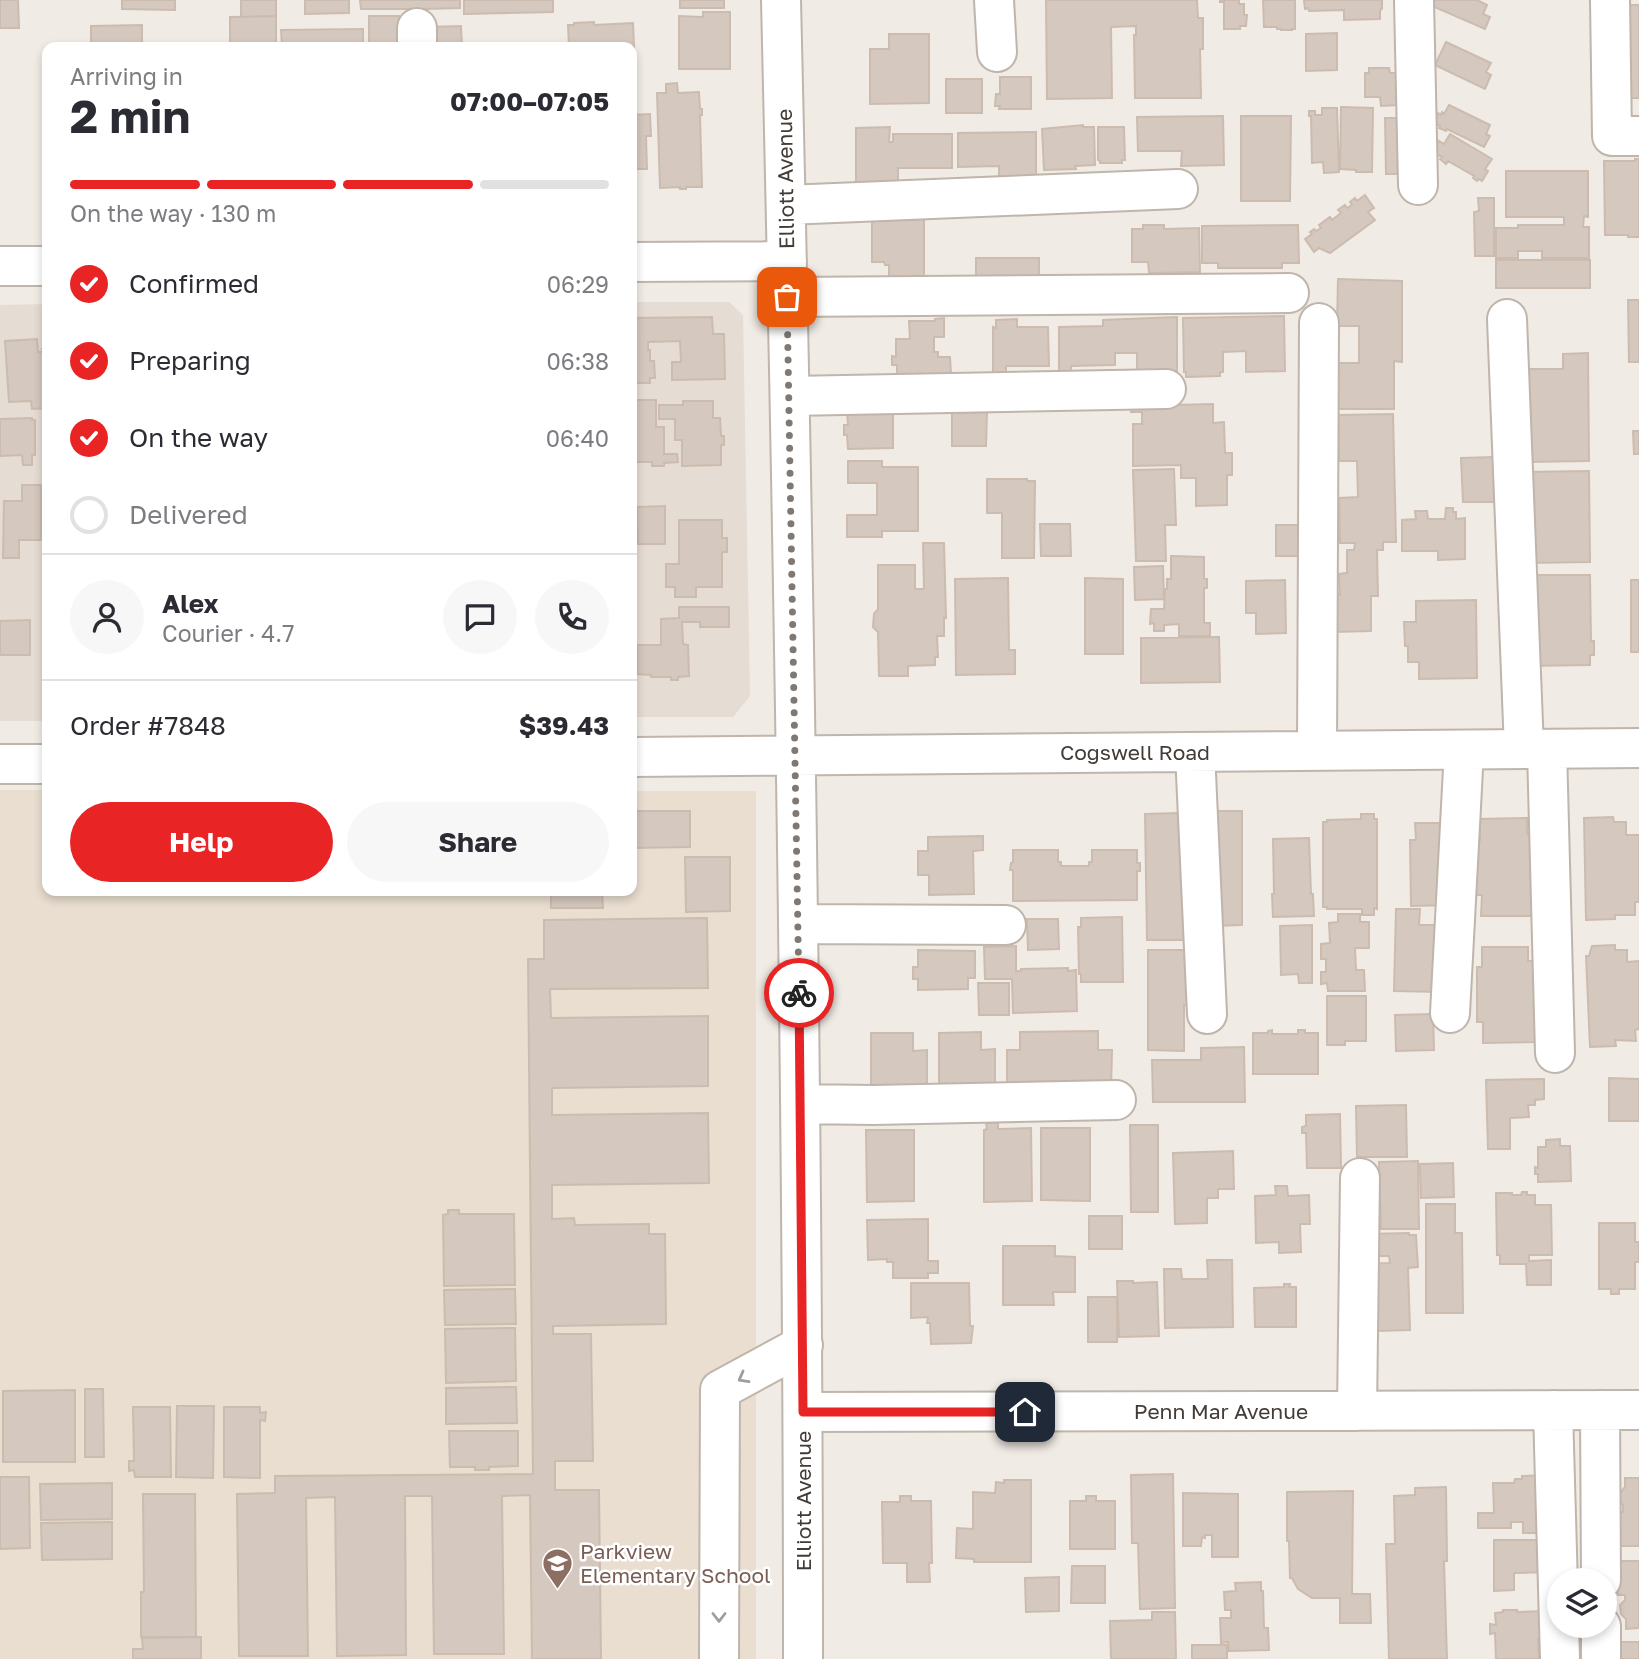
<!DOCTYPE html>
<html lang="en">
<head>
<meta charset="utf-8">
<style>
	:root { --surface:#fff; --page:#f7f7f7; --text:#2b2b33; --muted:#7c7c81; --line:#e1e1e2; --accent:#e92425 }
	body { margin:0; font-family:"Golos Text",sans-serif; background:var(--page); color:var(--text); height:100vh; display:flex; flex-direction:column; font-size:26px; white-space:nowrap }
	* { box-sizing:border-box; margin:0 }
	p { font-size:23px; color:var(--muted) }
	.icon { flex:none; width:38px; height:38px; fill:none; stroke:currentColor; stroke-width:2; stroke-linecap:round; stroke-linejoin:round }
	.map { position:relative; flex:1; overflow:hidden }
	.side { position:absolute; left:42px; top:42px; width:595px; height:854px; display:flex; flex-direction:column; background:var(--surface); border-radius:14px; box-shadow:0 4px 10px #0003 }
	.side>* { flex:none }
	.buttons { position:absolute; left:1547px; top:1568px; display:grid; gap:14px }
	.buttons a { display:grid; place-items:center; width:70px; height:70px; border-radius:50%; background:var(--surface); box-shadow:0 4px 10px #0003; font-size:35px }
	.pin { position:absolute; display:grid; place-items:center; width:60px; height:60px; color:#fff; margin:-30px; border-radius:14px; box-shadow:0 4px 10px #0006 }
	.courier { position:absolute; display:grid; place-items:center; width:70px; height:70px; margin:-35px; border:5px solid #e92425; border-radius:50%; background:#fff; color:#222; box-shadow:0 2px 9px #0007 }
	.headline em { font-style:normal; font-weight:700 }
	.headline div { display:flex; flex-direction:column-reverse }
	.headline { display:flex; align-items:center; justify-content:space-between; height:119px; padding:0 28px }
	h1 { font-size:46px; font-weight:700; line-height:52px }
	.bar { display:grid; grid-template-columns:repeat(4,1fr); gap:10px 7px; align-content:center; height:84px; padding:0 28px }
	.bar i { height:9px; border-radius:5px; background:var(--line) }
	.bar .active { background:var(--accent) }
	.bar p { grid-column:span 4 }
	.line { display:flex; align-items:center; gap:18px; padding:0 28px; border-top:2px solid var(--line) }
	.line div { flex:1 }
	.round { display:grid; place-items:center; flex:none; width:74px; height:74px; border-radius:37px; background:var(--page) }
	ol { padding:0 28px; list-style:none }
	li { display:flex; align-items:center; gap:21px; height:77px }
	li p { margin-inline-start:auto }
	li .icon { padding:7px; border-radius:50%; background:var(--accent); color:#fff; stroke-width:4 }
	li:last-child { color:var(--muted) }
	li i { width:38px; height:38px; border:4px solid var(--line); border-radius:50% }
	.primary-button { display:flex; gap:14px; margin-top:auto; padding:14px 28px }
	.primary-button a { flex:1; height:80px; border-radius:42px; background:var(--accent); color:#fff; font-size:28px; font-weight:700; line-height:80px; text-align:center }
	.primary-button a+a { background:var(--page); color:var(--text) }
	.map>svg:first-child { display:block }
</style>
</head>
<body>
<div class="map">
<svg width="1639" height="1659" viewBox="0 0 1639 1659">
	<rect width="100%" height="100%" fill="#f1ebe5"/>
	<path fill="#e5dcd3" d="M632,302H729L743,315L750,696L733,717H632Z
		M47,304V721H0V305Z"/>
	<path fill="#e9ded0" d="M0,790H47V891H632V791H756V1659H0Z"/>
	<path fill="#d5c8be" stroke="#ccbcaf" stroke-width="2" d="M0,0H18L19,28H0Z
		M122,0H175V10L122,9Z
		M241,0H276V16L241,17Z
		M305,0H349V13L305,14Z
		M360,0H460V8L424,9V11L417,9H361Z
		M464,0H553V12L464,14Z
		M680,0H724V8H680Z
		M1046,0H1197L1198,18H1203V49H1200L1201,98H1135L1134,35H1136V26L1111,27L1112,98L1047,99Z
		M1220,0H1239V4H1244V15H1247L1246,26H1240V29H1224V2H1220Z
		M1263,0H1295V29H1292V30H1281V29H1277V27H1264Z
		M1304,0H1382V9L1380,10V19L1344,20V10L1309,11L1308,8L1305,9Z
		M1433,0H1477L1487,5L1483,14L1490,17L1485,29L1432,6Z
		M1625,5H1639V98H1629Z
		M703,12H730V69H679V16L703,17Z
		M276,16V47H230V17Z
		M369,16H399V47H369Z
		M594,22V25L633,23L635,69H632V47H569L568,25H574V23Z
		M142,25V47H91V26Z
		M461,26L462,47H430V27Z
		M363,29V47H282L281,30Z
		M1337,33V70L1306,71V34Z
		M889,34H929V103L870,104V49H889Z
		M1446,42L1491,63L1486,72L1491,75L1485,89L1435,65Z
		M1369,68H1389L1390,73H1397L1398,105L1381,106L1380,97H1365V73H1369Z
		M1000,77H1031V109H999L1000,106H995L996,94H1000Z
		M946,79H982V113H946Z
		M677,83L678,93L699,92L700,109H702V115H700L702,187H686V189H680V187L660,188L657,93H666V84Z
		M1449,105L1490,125L1486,134L1490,136L1484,147L1447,129L1446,131L1439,128L1440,126L1436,124L1437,122L1434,121L1438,113L1441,115L1442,112L1444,114Z
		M1341,107L1373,108L1372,172H1356V170L1340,169Z
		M1322,108H1337L1339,172L1324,173L1323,162L1312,163L1311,116H1309V111H1315V115H1322Z
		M650,114L651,136H646L647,169H632V115Z
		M1223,116L1224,165L1181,166L1182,151H1138L1137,117Z
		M1241,116H1291L1290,201H1241Z
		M1385,118H1403L1404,174H1386Z
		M1083,125V127H1094L1095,165L1075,166L1076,169L1044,170L1042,129Z
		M890,127L889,142H893V134H952V168H898V191H856V128Z
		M1098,127H1124L1125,160H1122V163H1100V161L1098,160Z
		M1036,132V181H999V166L958,167V133Z
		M1450,134L1492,159L1485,169L1488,171L1482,181L1479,179L1477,181L1473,178L1474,176L1448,161L1446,164L1440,159L1442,157L1436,154L1437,152L1434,150L1439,141L1444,144Z
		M1635,159H1639V237H1628V235H1605L1604,161H1635Z
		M1506,171H1588V217L1584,216L1583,227H1589V258H1542V251H1518V258H1496V228H1518V225H1564V217H1506Z
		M1365,195L1374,208L1368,212L1375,220L1330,253L1319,248L1314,252L1305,239L1312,234L1310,232L1314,229L1316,231L1321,228L1319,225L1330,217L1332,220L1341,213L1338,210L1345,205L1347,208L1352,205L1350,202L1355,198L1357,201Z
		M1478,198H1494V256H1475L1474,212L1479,211Z
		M924,217V282H889V265H885L884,262H872V218Z
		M1143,225H1164V229L1199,228L1200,272L1149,273L1148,262H1132V229H1143Z
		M1298,225L1299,263H1282V268H1218V263H1202V226Z
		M976,258H1039V279H976Z
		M1496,260H1590V288H1496Z
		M1338,279L1402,281V362L1394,361V409H1338V363H1359V326H1337Z
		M1628,300H1639V362H1629Z
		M1284,316L1285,371L1246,372V351L1223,352V372H1220V376L1186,377V372H1184L1183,318Z
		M712,317L713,334H724L725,379L672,380V362H681L680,341L648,342V350H650V361H654L655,378H650V383H632V318Z
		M1177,317V373H1137V353H1115V365L1071,366V373H1059V327L1103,326V320Z
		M944,318V337H934V352H938V357H950L952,390L897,378V365H892V356L896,357V339H910L909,321H935V319Z
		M1017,319V327H1048L1049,366H1006V374H993V327L996,328V320Z
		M37,339L38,352H43L42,349H47V408L32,409L31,401L9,402L5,341Z
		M1588,353L1589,461L1523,462L1522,369H1563V354Z
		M632,400H656V427H664V454H677L678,462L664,463V466H652V462H632Z
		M683,401H713V418H720L721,436H724V445H721V465L682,466V440H675V419H659V405H683Z
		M1213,404V423L1224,422L1225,453H1232V475H1227V505L1196,506V478H1181V465L1133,466V424H1142V412H1131L1132,406Z
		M952,410H987L986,446H952Z
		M893,411V448L848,449L847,435H844V425H848L847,412Z
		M1393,414L1396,542H1383V550H1377L1378,596H1371V631L1333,632L1332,595H1340L1339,574L1347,573V550H1354L1355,543H1340L1339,498L1358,497L1357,461H1339L1338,415Z
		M32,418V420H35V455H32V465H23L22,455L0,456V419Z
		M1633,431H1639V454H1634Z
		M1494,457L1496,502H1463L1461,458Z
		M848,461H882V467H918V531H882V537H847V515H877V483H848Z
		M1174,469L1176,525H1165L1166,561H1136L1133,470Z
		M1589,471L1590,562L1524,563V472Z
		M987,479H1027V481H1035L1034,558H1002V513H987Z
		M22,485H41V540H19V558H3L4,501H22Z
		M665,506V544H638L637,507Z
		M1446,508H1453V512H1456V519L1465,518V559L1438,560V551H1402V520L1416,519L1415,511H1427L1428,519H1445Z
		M679,520H722V538H727V552H722V587H696V597H675V587H666V564H679Z
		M1040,524H1070L1071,556H1041Z
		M1276,525H1306V556H1276Z
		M923,543H944L946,618H944V636H937L938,657H935V665L908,666V676H879L878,632L873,627L874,614L878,609V565H915V589H924Z
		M1171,556L1204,557V579H1207V588H1204V623H1210V636H1179V624L1164,625V631H1154V623L1150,624L1151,609H1164L1165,589H1167V579H1171Z
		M1163,566L1164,599L1135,600L1134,567Z
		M1525,575H1590L1591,641H1594V655H1590V665L1526,666Z
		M1008,578L1009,650H1015V674L956,675L955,579Z
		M1085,578L1123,579V654H1085Z
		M1285,580L1286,633L1256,634V613H1246V581Z
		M1631,580H1639V652H1631Z
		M1476,600L1477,678L1419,679V662H1408V646H1405L1404,622H1416V601Z
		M679,607H729V627H700V622H682L683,644L688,645L689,676L678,677V680H671V677H651V675L637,674V645H661V619L679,618Z
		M30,620V655H0V621Z
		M1219,637L1220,682L1141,683V638Z
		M632,811H690V847L632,848Z
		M1216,811H1242V925L1211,926Z
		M1179,813L1180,842H1189L1190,940H1147L1145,814Z
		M1361,814H1374V819H1377V909L1374,908V915H1362V909H1327V907H1323V822H1327V820L1361,819Z
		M1613,817L1614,822H1626V835H1639V902H1635V915H1615V919L1586,920L1584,818Z
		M1527,818V834L1535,833L1536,916H1481L1482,895H1476L1475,840H1480V819Z
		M1415,823H1445L1450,905L1411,906L1410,840H1416Z
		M983,836V850L973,851L974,894L929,895V875H918V851H928V837Z
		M1309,838L1311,894H1313L1314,916L1273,917L1272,894H1274L1273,839Z
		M1013,850H1058V862H1061V866H1089V862H1092V850H1137V863H1140V871H1137V900L1013,901V870H1010L1011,863L1013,862Z
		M685,857H730V911L686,912Z
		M551,891H602L603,908H551Z
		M1396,909H1420L1419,925H1440L1439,992L1394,991Z
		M1338,914H1360V922H1369V948H1355L1356,970H1364L1365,991H1328L1327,983L1321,984V972H1326V959H1321V944L1330,943L1329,923L1338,922Z
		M1122,917L1123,982H1081V974H1079L1078,927H1081V918Z
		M707,918L708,988L550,989L551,1018L708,1016V1086L552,1088V1115L708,1113L709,1183L552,1185V1219L574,1218L575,1225L649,1224V1234H665L666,1324L553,1326V1334H591L593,1461H555V1490H599L601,1659H532L530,1495L502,1496L504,1654H434L432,1496H405L406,1655L337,1656L335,1497L306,1498L308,1656H239L237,1494L275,1493V1476L533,1474L528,959H544V920Z
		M1027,919H1058L1059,949L1028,950Z
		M1312,925V983H1299L1298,974L1281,975L1280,926Z
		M1615,945V950H1627V962L1639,961V1029L1635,1030L1636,1041L1615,1040L1616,1046L1590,1047L1586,956H1589L1592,946Z
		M1016,946V971H1021V969L1068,968V971L1076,970L1077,1011L1013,1013L1012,979H985L984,947Z
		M1482,947H1528V961H1537L1538,1042L1483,1043V1022H1477V967H1482Z
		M918,950L975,951V978H968V989L918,990V979H913V967H918Z
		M1148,950H1191L1190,1005H1184V1051L1148,1050Z
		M978,983H1009V1015H979Z
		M1327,996H1366V1041H1345V1045H1327Z
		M1433,1014L1434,1050L1396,1051L1395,1015Z
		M1272,1030V1034H1298V1030H1305V1033H1318V1074H1253V1033H1268V1031Z
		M1098,1031V1050H1112L1111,1089L1007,1090V1050H1020V1032Z
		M981,1032V1050L995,1049V1089L939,1091V1033Z
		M871,1033H913V1051L927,1050V1089L871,1092Z
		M1244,1047L1245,1102H1153L1152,1060H1201V1048Z
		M1609,1078L1639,1079V1121H1609Z
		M1544,1079V1099L1535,1100V1105H1528L1529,1117L1510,1118V1149H1488L1486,1080Z
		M1406,1105L1407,1157H1357L1356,1106Z
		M1340,1114L1341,1168H1307L1306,1133H1302V1127L1306,1126V1115Z
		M986,1123H998V1129L1031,1128L1032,1201L984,1202V1130L987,1129Z
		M1130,1125H1158V1212H1131Z
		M1041,1128H1090V1201L1041,1200Z
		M866,1130H914V1201L867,1202Z
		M1560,1139V1146H1570L1571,1181L1538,1182V1174H1535V1167L1538,1168V1147H1546V1140Z
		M1233,1151L1234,1189H1218V1198H1207V1223L1175,1224L1173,1153Z
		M1418,1161L1419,1229H1381L1379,1162Z
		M1453,1163L1454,1197L1421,1198L1420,1164Z
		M1275,1186H1287L1288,1196L1309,1195L1310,1224H1300L1301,1252L1279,1253V1242L1256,1243L1255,1196L1276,1195Z
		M1522,1192H1527V1195H1535V1205H1551L1552,1255H1529V1261L1551,1260V1285H1527L1526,1264H1500V1255H1497L1496,1193H1512V1195H1521Z
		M1426,1204H1455V1233H1462L1463,1313H1426Z
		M448,1210H459V1214H514L515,1285L444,1286L443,1215L448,1214Z
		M1089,1216H1122V1249H1089Z
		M928,1219V1261H938V1273H928V1278H893V1262H887V1259L868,1260L867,1220Z
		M1599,1223H1635V1242H1639V1262H1635V1289H1619V1294H1611V1289H1599Z
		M1409,1233V1235H1416L1418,1267L1408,1268L1410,1330L1376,1331L1367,1264L1390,1263L1389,1256H1368L1367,1234Z
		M1003,1246H1055V1256L1075,1257V1292H1053L1054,1305H1003Z
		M1207,1260H1232L1233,1327L1165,1328L1164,1269H1181L1182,1279H1208Z
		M1117,1281H1133V1283L1157,1282L1159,1336L1119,1337Z
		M911,1283H969L970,1326H973L971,1343L931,1344L930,1323H927L928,1317L911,1318Z
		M1284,1284H1290L1289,1287H1296V1327H1255L1254,1288L1284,1287Z
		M515,1289L516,1324L445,1325L444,1290Z
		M1088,1297H1117V1342H1088Z
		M515,1328L516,1381L446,1383L445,1329Z
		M516,1387L517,1423L446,1424V1388Z
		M85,1389H103L104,1457H85Z
		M75,1390V1462H3V1391Z
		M177,1406H214L213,1478L176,1477Z
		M133,1407H170L171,1477H135L134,1470L129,1471V1461H134Z
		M224,1407H260V1413L266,1412L265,1421L260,1420V1478L224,1477Z
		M449,1431H518V1466L489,1467V1470H475V1467H450Z
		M1173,1474L1175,1608L1140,1609L1138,1543H1132L1131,1475Z
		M1544,1475V1533H1523V1522H1511V1528H1478V1513H1494L1493,1483H1514L1515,1479H1522V1476Z
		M0,1477H29L30,1548L0,1549Z
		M1625,1478H1639V1546H1616L1618,1512H1623V1505L1619,1501L1620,1493L1625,1487Z
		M1004,1480H1031V1562H974V1559L956,1558L957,1528L973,1529V1492L995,1493L996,1482L1004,1483Z
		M112,1483V1519L41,1520L40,1484Z
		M1446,1487L1447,1561H1444L1447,1659H1389L1386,1544H1395L1394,1496L1415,1495V1488Z
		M1353,1491L1352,1594H1370L1371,1623H1340V1598H1312L1298,1589L1292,1578H1290L1289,1541H1287V1492Z
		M1183,1493L1238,1494V1557H1212V1535H1205V1538L1202,1537L1201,1546H1183Z
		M143,1494H195L196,1637H141V1592H144Z
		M900,1496H911V1501H931L932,1563H929L930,1582H907V1563H883L882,1502H900Z
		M1086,1496H1096V1501H1115V1549H1070V1501H1086Z
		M112,1522V1559L42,1560L41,1523Z
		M1494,1540H1546L1555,1572L1514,1573V1590L1494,1591Z
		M1617,1561H1639V1628L1626,1629V1619L1621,1614L1620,1605L1625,1600V1595H1618Z
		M1072,1566H1105V1603H1071Z
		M1059,1577V1611L1026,1612L1025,1578Z
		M1261,1582V1591H1263L1264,1628H1268L1269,1650L1229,1651L1228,1642L1221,1643L1220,1618H1231V1610H1225L1224,1592L1236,1591L1235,1583Z
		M1503,1610H1517V1612L1546,1611L1547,1639H1538L1539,1659H1496L1495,1633L1490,1634V1624L1496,1625L1495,1613L1503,1612Z
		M1152,1612H1175L1176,1659H1111L1110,1621L1152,1620Z
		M201,1637V1659H133V1649H143L142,1638Z
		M1617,1642H1639V1659H1617Z
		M1192,1645H1227V1659H1192Z"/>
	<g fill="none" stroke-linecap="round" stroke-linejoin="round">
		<defs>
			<path id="minor" d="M781,0C794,553 803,1106 803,1659
				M994,0L997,52
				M1414,0L1418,185
				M1610,0L1612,136H1639
				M417,28V47
				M786,205L1178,189
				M632,262L787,261
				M0,266H47
				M787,297L1289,293
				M1507,319L1524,749
				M790,396L1166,389
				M1547,749L1555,1053
				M1317,751L1319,323
				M1195,752L1207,1014
				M632,757L1639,748
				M0,764H47
				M798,924L1006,925
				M1450,1013L1464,750
				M800,1104L873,1105L1116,1100
				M1553,1410L1560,1659
				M1600,1410L1601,1580
				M1357,1411L1360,1178
				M803,1412L1639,1410
				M1601,1626V1659
				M719,1659L720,1390L803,1345"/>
		</defs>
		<use href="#minor" stroke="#bfb5ab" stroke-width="42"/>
		<use href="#minor" stroke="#fff" stroke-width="38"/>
	</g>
	<defs><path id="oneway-chevron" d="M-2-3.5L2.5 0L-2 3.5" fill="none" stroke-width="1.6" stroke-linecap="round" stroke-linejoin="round" transform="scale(1.75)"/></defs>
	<g stroke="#a19d9a">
		<use href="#oneway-chevron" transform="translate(743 1378) rotate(151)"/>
		<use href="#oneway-chevron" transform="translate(719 1617) rotate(90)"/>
	</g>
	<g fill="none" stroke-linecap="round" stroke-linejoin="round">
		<path stroke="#807973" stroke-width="7" stroke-dasharray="0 12.6" d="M787,297L799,993"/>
		<path stroke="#e92425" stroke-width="9" d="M799,993L803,1412H1025"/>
	</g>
	<defs>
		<symbol id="school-pin" viewBox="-11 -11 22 30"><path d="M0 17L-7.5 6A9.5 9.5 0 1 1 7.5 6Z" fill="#8d6e63" stroke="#fff"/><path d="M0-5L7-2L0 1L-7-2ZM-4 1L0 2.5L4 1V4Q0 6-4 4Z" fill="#fff"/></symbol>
	</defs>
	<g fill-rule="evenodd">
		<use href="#school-pin" x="540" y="1546" width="35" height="47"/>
	</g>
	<g text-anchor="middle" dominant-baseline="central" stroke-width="5" stroke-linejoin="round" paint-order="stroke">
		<g font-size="21" fill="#433b35" stroke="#fff">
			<text transform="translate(785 179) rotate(-91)">Elliott Avenue</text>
			<text x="1135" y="752">Cogswell Road</text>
			<text x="1221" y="1411">Penn Mar Avenue</text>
			<text transform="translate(803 1501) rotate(-90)">Elliott Avenue</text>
		</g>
		<g font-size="21" fill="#785e54" stroke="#fff" text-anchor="start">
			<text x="580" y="1551">Parkview<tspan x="580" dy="24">Elementary School</tspan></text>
		</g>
	</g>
</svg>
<div class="buttons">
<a><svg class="icon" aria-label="layers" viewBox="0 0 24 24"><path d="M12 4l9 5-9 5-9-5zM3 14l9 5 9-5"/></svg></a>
</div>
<div class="pin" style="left:787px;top:297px;background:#ea580c"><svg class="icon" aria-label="bag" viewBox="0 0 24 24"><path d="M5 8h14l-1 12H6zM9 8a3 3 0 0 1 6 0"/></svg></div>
<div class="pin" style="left:1025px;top:1412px;background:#1f2937"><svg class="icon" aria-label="home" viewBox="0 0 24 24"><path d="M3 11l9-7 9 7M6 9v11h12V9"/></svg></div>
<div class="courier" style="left:799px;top:993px"><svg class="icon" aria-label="bike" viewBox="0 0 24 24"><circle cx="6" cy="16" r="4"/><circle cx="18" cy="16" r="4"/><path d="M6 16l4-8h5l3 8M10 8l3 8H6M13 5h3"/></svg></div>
<section class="side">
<div class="headline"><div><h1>2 min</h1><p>Arriving in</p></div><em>07:00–07:05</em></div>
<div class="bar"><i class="active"></i><i class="active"></i><i class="active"></i><i></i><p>On the way · 130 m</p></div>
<ol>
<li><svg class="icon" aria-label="check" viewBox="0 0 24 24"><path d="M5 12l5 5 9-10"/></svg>Confirmed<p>06:29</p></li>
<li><svg class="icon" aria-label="check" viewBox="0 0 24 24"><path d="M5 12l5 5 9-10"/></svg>Preparing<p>06:38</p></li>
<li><svg class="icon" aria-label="check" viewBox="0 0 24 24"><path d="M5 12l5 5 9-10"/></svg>On the way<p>06:40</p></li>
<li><i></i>Delivered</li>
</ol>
<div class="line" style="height:126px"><a class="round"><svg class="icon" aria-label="person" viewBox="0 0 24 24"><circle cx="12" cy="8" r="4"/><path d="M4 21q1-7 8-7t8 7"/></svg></a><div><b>Alex</b><p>Courier · 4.7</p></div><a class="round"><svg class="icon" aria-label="chat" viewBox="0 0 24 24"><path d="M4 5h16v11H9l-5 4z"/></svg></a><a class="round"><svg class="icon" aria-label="phone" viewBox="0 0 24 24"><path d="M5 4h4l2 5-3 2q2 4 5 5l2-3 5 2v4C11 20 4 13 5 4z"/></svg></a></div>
<div class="line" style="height:91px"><div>Order #7848</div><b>$39.43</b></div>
<div class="primary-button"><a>Help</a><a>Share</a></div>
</section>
</div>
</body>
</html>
